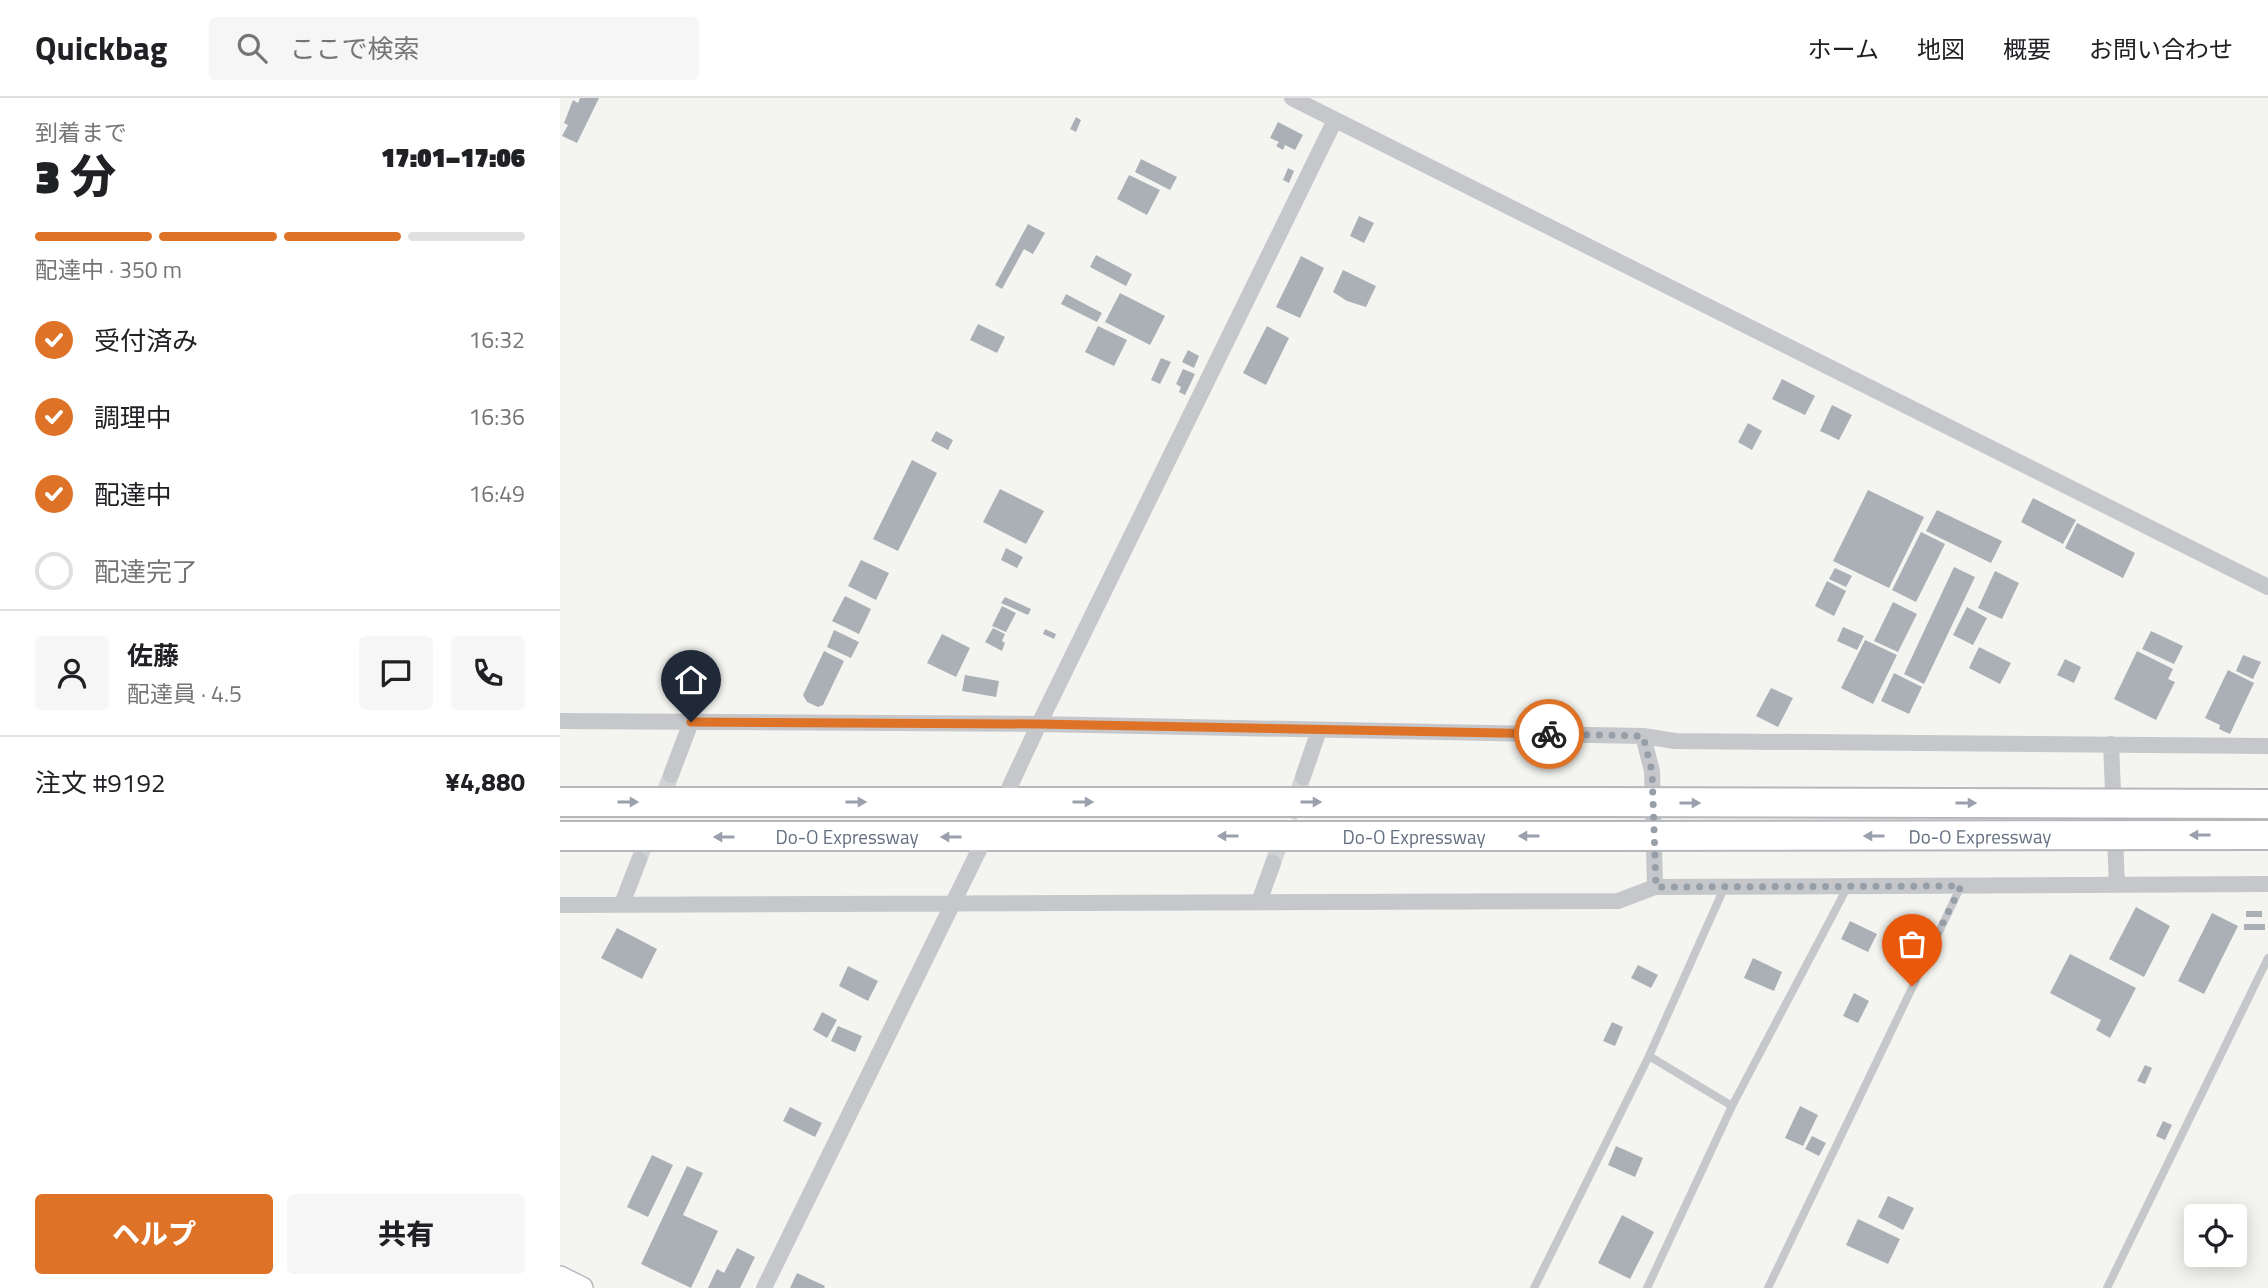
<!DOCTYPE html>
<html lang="ja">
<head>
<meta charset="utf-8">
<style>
	:root { --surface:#fff; --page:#f6f6f6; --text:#202124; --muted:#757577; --line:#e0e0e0; --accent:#de7328 }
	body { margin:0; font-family:"Titillium Web","Noto Sans JP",sans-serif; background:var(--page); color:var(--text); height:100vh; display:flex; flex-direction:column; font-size:26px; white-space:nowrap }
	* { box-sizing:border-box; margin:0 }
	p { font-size:23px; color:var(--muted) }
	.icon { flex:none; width:38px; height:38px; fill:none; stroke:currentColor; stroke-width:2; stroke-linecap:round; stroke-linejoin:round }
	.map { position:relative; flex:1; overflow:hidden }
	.panel { display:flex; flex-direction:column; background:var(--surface); width:560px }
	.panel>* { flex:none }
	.fabs { position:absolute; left:1624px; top:1106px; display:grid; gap:14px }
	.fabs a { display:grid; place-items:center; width:63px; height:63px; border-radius:7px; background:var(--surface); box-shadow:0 4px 18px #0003; font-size:35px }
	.pin { position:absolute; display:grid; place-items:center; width:60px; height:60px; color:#fff; margin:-72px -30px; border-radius:50% 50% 50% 0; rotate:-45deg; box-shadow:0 0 7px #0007 }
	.pin .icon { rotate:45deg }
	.courier { position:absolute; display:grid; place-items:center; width:70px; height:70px; margin:-35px; border:5px solid #de7328; border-radius:50%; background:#fff; color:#222; box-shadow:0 2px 9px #0007 }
	.headline em { font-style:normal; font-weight:800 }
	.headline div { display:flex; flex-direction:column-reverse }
	.headline { display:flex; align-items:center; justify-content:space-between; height:119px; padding:0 35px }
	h1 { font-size:46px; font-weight:800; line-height:52px }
	.bar { display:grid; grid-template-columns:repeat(4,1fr); gap:10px 7px; align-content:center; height:84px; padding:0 35px }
	.bar i { height:9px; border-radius:5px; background:var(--line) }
	.bar .active { background:var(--accent) }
	.bar p { grid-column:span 4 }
	.line { display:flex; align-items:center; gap:18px; padding:0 35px; border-top:2px solid var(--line) }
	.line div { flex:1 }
	.round { display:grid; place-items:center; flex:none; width:74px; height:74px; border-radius:7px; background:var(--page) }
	ol { padding:0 35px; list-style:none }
	li { display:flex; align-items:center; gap:21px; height:77px }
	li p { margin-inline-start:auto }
	li .icon { padding:7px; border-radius:50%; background:var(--accent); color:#fff; stroke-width:4 }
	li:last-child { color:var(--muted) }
	li i { width:38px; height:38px; border:4px solid var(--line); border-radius:50% }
	.button { display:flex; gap:14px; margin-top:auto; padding:14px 35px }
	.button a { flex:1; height:80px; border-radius:7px; background:var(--accent); color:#fff; font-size:28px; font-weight:800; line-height:80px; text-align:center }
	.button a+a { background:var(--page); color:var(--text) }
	header { display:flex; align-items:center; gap:42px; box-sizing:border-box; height:98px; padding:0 35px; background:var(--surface); border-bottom:2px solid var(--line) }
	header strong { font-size:33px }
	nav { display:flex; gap:38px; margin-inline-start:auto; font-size:24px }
	.search { width:490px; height:63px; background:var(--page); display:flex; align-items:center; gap:18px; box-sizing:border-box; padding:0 24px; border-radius:7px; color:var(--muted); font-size:26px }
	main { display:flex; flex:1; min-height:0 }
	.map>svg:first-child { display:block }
</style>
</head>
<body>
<header>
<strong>Quickbag</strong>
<div class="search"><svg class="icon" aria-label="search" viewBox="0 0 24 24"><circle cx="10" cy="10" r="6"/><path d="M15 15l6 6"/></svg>ここで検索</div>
<nav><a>ホーム</a><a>地図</a><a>概要</a><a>お問い合わせ</a></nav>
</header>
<main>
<section class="panel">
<div class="headline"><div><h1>3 分</h1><p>到着まで</p></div><em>17:01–17:06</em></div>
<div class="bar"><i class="active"></i><i class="active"></i><i class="active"></i><i></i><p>配達中 · 350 m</p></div>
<ol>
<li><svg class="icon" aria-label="check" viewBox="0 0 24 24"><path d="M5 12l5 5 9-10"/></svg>受付済み<p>16:32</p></li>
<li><svg class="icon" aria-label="check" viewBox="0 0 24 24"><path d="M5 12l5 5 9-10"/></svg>調理中<p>16:36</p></li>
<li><svg class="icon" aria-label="check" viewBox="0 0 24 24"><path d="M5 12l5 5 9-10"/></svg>配達中<p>16:49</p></li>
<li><i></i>配達完了</li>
</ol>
<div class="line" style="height:126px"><a class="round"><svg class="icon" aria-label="person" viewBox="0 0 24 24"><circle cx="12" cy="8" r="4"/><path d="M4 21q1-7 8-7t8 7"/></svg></a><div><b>佐藤</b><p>配達員 · 4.5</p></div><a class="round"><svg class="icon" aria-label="chat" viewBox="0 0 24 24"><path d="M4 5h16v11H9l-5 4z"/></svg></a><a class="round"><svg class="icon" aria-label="phone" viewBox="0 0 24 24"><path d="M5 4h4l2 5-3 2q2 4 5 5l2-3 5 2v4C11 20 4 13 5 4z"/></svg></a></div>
<div class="line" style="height:91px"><div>注文 #9192</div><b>¥4,880</b></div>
<div class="button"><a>ヘルプ</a><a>共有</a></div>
</section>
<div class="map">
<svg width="1708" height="1190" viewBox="0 0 1708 1190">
	<rect width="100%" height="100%" fill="#f4f5f1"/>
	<path fill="#abb0b7" d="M20,0H39L17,45L2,38L8,27L4,25L13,2L18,5Z
		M516,19L521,22L516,34L510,31Z
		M718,24L743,37L735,52L725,47L723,52L716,48L719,44L710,40Z
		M581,61L617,79L610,92L575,74Z
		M728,70L734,73L729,85L723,82Z
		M569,77L600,92L587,117L557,101Z
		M799,118L814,125L804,145L790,138Z
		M468,126L485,135L473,156L464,151L442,191L435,187Z
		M536,157L572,176L566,188L530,169Z
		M741,158L764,170L740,220L716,209Z
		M783,172L816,188L806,209L787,203L773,194Z
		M560,195L605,218L590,247L545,224Z
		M506,196L542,215L537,224L501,206Z
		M418,226L445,239L437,255L410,242Z
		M538,228L567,242L554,268L525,254Z
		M707,228L729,240L706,287L683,275Z
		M628,252L639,258L634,270L622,264Z
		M601,260L611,264L600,286L591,282Z
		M623,271L635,276L625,297L619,294L621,289L616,286Z
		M1222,281L1255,298L1245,317L1212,301Z
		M1272,307L1292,317L1279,342L1260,333Z
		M1188,325L1202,333L1192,352L1178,344Z
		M376,333L393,342L388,352L371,343Z
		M352,362L377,375L338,453L313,441Z
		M440,391L484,413L466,446L423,424Z
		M1308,392L1364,419L1329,490L1273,463Z
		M1473,400L1516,422L1503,446L1461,424Z
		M1377,412L1442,443L1431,465L1366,433Z
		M1517,425L1575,455L1563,480L1505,450Z
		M1361,434L1385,446L1356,504L1332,492Z
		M446,450L463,459L457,470L441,462Z
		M301,462L329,475L316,502L288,488Z
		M1394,469L1415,479L1364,586L1344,576Z
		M1275,470L1292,478L1286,489L1269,481Z
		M1435,473L1459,485L1442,521L1418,510Z
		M1267,483L1286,493L1274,518L1255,508Z
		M285,498L311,511L299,536L272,523Z
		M445,499L471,511L468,517L441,505Z
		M1333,504L1357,516L1338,554L1314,543Z
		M442,508L456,515L446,534L432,528Z
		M1407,509L1427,520L1413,547L1393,537Z
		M1283,529L1304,538L1297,552L1277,543Z
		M433,530L445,536L442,543L445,545L442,553L425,544Z
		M485,531L496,536L494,541L483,536Z
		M274,532L299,544L291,560L267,549Z
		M1591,533L1623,548L1614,566L1582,551Z
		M382,536L410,550L396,579L367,565Z
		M1305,542L1337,557L1313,606L1281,590Z
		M1419,549L1451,565L1440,586L1409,570Z
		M264,553L284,563L263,607L258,609L247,604L243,597Z
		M1577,553L1613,571L1608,581L1615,584L1596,622L1554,601Z
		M1683,557L1701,564L1693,581L1676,573Z
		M1505,561L1521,569L1514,585L1497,577Z
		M1668,572L1694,585L1670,636L1659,631L1660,627L1645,620Z
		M1334,575L1362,589L1349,616L1321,603Z
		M405,577L439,583L436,599L402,593Z
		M1211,590L1233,600L1218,629L1196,618Z
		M1576,809L1610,828L1584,879L1549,861Z
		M1686,813H1702V819H1686Z
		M1652,815L1678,828L1644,896L1618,883Z
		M1290,823L1317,836L1308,854L1281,841Z
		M1684,826H1705V832H1684Z
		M57,830L97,851L82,881L41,860Z
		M1510,856L1576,890L1550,940L1536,932L1541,922L1490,895Z
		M1193,860L1222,874L1214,893L1184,880Z
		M1078,867L1098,877L1091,890L1071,880Z
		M288,868L318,883L308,903L279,888Z
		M1294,895L1309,903L1298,925L1283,918Z
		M262,914L277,922L267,940L253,932Z
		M1052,924L1063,929L1055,948L1043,943Z
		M278,928L302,938L295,954L271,943Z
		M1585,967L1592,970L1585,986L1577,983Z
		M1240,1008L1258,1017L1243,1048L1225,1040Z
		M230,1009L262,1025L255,1039L223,1023Z
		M1603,1023L1612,1027L1605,1042L1596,1038Z
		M1252,1038L1266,1045L1259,1058L1245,1051Z
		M1056,1048L1083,1060L1075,1079L1048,1067Z
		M92,1057L113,1067L88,1119L67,1109Z
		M127,1068L143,1075L123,1117L158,1133L131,1190L81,1166Z
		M1328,1098L1354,1110L1343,1132L1318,1119Z
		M1062,1117L1094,1134L1070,1181L1038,1165Z
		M1298,1121L1340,1141L1328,1166L1286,1147Z
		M177,1150L195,1159L180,1190H148L157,1171L164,1175Z
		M237,1175L265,1188L264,1190H230Z"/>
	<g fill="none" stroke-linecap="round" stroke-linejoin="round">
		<path stroke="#d0d4d5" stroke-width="16" stroke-dasharray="16 8" stroke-linecap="butt" d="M79,762L111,677
			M713,765L743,679"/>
		<defs>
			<path id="secondary" d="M0,1179L22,1190"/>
			<g id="highway">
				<path d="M0,704H1037"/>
				<path id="s1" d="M0,738H1037"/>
			</g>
		</defs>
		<use href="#secondary" stroke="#b7babf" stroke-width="24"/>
		<use href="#highway" stroke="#b5b7bb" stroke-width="32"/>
		<path stroke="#c5c7cb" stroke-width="8" d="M1165,788L1089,958L1172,1008
			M974,1190L1089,958
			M1087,1190L1172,1008L1288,788
			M1208,1190L1401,788
			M1547,1190L1708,860"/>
		<path stroke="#c5c7cb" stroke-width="16" d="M732,0L1708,489
			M0,623L479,626L1083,638L1115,643L1708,648
			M1083,638L1092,673L1095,789
			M1551,646L1557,787
			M111,677L131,624
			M743,679L759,632
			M450,688L479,626L775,22
			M699,804L713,765
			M62,806L79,762
			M0,807L1058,803L1095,789L1708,786
			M204,1190L420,750"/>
		<use href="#secondary" stroke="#fff" stroke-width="21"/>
		<use href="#highway" stroke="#fff" stroke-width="28"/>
		<defs>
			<g id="highway-bridge">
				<path d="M1037,704L1708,706"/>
				<path id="s2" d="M1037,738L1708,737"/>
			</g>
		</defs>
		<use href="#highway-bridge" stroke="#b5b7bb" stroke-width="32" stroke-linecap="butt"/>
		<use href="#highway-bridge" stroke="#fff" stroke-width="28"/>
	</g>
	<defs><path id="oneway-solid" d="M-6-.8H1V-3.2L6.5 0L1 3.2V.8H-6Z" transform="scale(1.75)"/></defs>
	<g fill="#9aa1ad">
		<use href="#oneway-solid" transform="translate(68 704)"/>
		<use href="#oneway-solid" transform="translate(296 704)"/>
		<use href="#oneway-solid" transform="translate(523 704)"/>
		<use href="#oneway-solid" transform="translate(751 704)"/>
		<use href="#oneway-solid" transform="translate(1130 705)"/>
		<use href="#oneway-solid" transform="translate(1406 705)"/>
		<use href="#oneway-solid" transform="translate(1640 737) rotate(180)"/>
		<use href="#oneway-solid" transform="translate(668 738) rotate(180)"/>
		<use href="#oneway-solid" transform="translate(969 738) rotate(180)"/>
		<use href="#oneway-solid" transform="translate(1314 738) rotate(180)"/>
		<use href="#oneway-solid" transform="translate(164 739) rotate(180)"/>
		<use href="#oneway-solid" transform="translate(391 739) rotate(180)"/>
	</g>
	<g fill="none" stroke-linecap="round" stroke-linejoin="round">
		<path stroke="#969ea8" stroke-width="7" stroke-dasharray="0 12.6" d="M989,636L1083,638L1092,673L1096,789L1401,788L1352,888"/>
		<path stroke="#de7328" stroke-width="9" d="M131,624L478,626L989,636"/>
	</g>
	<g text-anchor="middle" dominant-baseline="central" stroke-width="7" stroke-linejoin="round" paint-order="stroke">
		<g font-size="19" fill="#646f81" stroke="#fff">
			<text stroke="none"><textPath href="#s1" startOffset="854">Do-O Expressway</textPath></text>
			<text stroke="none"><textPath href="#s2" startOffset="383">Do-O Expressway</textPath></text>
			<text stroke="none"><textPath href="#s1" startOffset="287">Do-O Expressway</textPath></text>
		</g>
	</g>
</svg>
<div class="fabs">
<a><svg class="icon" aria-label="locate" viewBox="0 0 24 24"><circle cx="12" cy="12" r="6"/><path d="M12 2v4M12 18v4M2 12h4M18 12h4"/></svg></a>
</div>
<div class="pin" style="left:1352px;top:888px;background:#ea580c"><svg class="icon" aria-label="bag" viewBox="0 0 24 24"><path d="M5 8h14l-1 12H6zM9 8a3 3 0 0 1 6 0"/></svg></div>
<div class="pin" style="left:131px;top:624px;background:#1f2937"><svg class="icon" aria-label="home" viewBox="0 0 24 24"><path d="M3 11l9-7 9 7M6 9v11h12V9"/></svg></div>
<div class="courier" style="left:989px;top:636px"><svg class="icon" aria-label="bike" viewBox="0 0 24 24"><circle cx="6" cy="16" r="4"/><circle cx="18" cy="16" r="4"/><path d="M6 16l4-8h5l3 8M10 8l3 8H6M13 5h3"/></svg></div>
</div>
</main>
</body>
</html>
